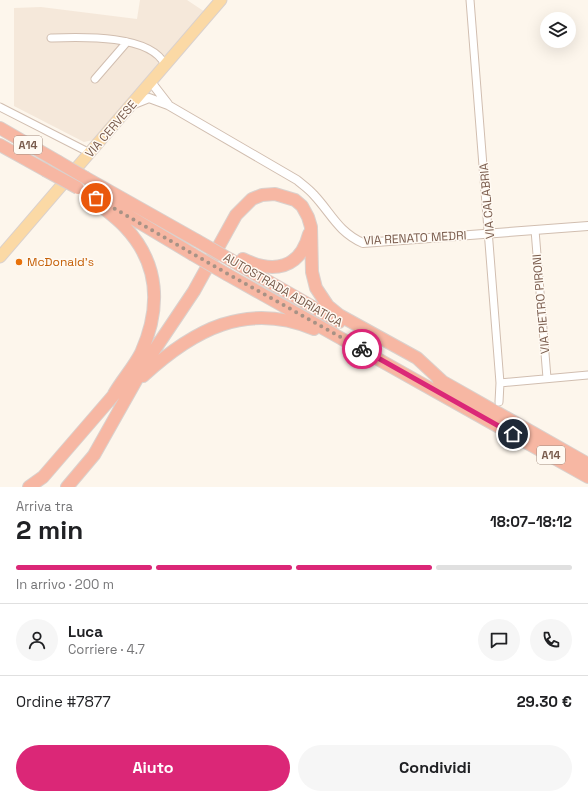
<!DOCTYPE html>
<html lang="it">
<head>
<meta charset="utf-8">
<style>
	:root { --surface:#fff; --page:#f6f6f6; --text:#202124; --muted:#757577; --line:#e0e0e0; --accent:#db2777 }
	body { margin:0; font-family:"Space Grotesk",sans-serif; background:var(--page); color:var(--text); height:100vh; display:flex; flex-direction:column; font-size:15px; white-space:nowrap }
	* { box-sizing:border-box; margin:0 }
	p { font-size:13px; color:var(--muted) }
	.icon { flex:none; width:22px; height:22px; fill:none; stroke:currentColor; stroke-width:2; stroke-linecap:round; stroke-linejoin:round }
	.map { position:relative; height:487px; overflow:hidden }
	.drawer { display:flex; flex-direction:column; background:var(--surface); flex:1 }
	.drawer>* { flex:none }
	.buttons { position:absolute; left:540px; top:12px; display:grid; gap:8px }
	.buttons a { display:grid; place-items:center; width:36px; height:36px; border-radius:50%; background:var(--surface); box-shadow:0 4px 16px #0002; font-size:20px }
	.pin { position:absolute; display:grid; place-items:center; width:34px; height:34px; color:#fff; margin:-17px; border:2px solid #fff; border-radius:50%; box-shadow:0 1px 4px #0007 }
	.courier { position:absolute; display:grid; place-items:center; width:40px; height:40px; margin:-20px; border:3px solid #db2777; border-radius:50%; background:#fff; color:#222; box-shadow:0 1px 5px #0007 }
	.overview em { font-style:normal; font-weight:700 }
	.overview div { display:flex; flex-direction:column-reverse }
	.overview { display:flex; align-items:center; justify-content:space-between; height:68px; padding:0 16px }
	h1 { font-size:26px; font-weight:700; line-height:30px }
	.bar { display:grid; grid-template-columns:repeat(4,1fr); gap:6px 4px; align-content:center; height:48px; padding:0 16px }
	.bar i { height:5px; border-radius:3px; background:var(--line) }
	.bar .selected { background:var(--accent) }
	.bar p { grid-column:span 4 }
	.line { display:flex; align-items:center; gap:10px; padding:0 16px; border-top:1px solid var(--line) }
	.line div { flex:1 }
	.round { display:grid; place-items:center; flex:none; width:42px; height:42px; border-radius:21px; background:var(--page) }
	.button { display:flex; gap:8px; margin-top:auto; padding:8px 16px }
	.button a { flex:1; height:46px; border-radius:24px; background:var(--accent); color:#fff; font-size:16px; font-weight:700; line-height:46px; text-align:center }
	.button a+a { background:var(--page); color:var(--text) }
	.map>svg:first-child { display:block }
</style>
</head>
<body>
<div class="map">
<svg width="588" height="487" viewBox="0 0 588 487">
	<rect width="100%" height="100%" fill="#fdf6ec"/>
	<path fill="#f5e8da" d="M140,0H187L205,12L93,140L84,142L14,106V8L41,7L137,19Z"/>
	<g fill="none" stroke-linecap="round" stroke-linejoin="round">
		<defs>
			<path id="minor" d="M470,0L500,383L499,402
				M51,38C80,37 151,34 165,65
				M95,79L127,42
				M0,107L90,153
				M535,230L547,378
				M500,383L588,375"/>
			<path id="tertiary" d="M151,82L168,104
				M134,104L149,98L168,105L297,180C303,185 309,189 314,195C331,213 338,232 363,243L588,226"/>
			<path id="primary" d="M0,257L221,0"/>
			<path id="motorway" d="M0,128L57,161
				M0,145L45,170
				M86,178L196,240
				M87,192C98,206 113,214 125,227C160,264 161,308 141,353C134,367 122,380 114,394
				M107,203L192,254
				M243,259C273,274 300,269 309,234
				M231,260L339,322
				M228,275L588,477
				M143,376C193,330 246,301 314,329
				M438,379L588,464
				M29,487L43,477L119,389
				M67,487L94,455L147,361L194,291L236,215L252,199L262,195L275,194L295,200L302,206L308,217L311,227L312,272L316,288L328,306L339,315L417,358L444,383"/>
		</defs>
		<use href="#minor" stroke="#d1beb0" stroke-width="9"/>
		<use href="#tertiary" stroke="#d1beb0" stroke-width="10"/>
		<use href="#primary" stroke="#dad1cd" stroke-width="13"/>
		<use href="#motorway" stroke="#dad1cd" stroke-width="14"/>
		<use href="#minor" stroke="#fff" stroke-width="7"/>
		<use href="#tertiary" stroke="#fff" stroke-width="8"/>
		<use href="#primary" stroke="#fbd9a5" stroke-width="11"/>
		<use href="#motorway" stroke="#f7b7a3" stroke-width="12"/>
		<defs>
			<path id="motorway-bridge" d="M57,161L86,178
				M45,170L78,188
				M196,240L231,260
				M192,254L228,275"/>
		</defs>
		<use href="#motorway-bridge" stroke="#dad1cd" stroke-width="14" stroke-linecap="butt"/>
		<use href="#motorway-bridge" stroke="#f7b7a3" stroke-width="12"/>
	</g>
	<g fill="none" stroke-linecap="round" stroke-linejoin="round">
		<path stroke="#a89285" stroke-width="4" stroke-dasharray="0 7.2" d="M96,198L228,274L362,349"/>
		<path stroke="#db2777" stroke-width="5" d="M362,349L513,434"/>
	</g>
	<circle fill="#e8710a" stroke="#fffaf3" stroke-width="1.5" cx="19" cy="262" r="4"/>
	<g text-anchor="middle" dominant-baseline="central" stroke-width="3" stroke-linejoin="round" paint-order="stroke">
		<g fill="#fffaf3" stroke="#a28b7f" stroke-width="1">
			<rect x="14" y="136" width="28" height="18" rx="3"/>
			<rect x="537" y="446" width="28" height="18" rx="3"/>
		</g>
		<g font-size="11" font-weight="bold" fill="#7a5c4d">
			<text x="28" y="145">A14</text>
			<text x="551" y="455">A14</text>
		</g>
		<g font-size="12" fill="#7a5c4d" stroke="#fffaf3">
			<text transform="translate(111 129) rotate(-49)">VIA CERVESE</text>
			<text transform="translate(487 201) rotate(-95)">VIA CALABRIA</text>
			<text transform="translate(415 238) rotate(-3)">VIA RENATO MEDRI</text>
			<text transform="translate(283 290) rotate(30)">AUTOSTRADA ADRIATICA</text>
			<text transform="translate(541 304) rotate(-95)">VIA PIETRO PIRONI</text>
		</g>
		<g font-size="12" fill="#c56008" stroke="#fffaf3" text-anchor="start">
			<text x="27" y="262">McDonald's</text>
		</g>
	</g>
</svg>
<div class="buttons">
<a><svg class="icon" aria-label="layers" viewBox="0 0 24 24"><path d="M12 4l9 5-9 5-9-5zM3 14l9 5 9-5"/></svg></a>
</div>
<div class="pin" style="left:96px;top:198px;background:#ea580c"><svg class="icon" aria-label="bag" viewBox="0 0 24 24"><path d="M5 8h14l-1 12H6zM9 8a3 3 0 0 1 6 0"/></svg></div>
<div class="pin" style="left:513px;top:434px;background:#1f2937"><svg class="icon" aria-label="home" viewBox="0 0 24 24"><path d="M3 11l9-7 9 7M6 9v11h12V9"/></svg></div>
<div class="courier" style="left:362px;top:349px"><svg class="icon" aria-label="bike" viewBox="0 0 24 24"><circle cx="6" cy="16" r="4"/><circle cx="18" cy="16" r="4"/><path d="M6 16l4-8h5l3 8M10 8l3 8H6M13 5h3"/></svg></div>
</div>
<section class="drawer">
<div class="overview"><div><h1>2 min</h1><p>Arriva tra</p></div><em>18:07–18:12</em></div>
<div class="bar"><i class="selected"></i><i class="selected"></i><i class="selected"></i><i></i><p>In arrivo · 200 m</p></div>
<div class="line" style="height:72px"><a class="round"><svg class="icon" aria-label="person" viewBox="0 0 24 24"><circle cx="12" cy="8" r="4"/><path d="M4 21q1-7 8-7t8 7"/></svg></a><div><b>Luca</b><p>Corriere · 4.7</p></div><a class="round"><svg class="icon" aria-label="chat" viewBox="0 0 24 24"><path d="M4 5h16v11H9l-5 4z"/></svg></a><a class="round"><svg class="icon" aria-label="phone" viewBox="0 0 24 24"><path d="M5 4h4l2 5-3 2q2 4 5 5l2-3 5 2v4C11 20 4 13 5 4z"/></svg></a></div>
<div class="line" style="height:52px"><div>Ordine #7877</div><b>29.30 €</b></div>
<div class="button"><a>Aiuto</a><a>Condividi</a></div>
</section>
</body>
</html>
